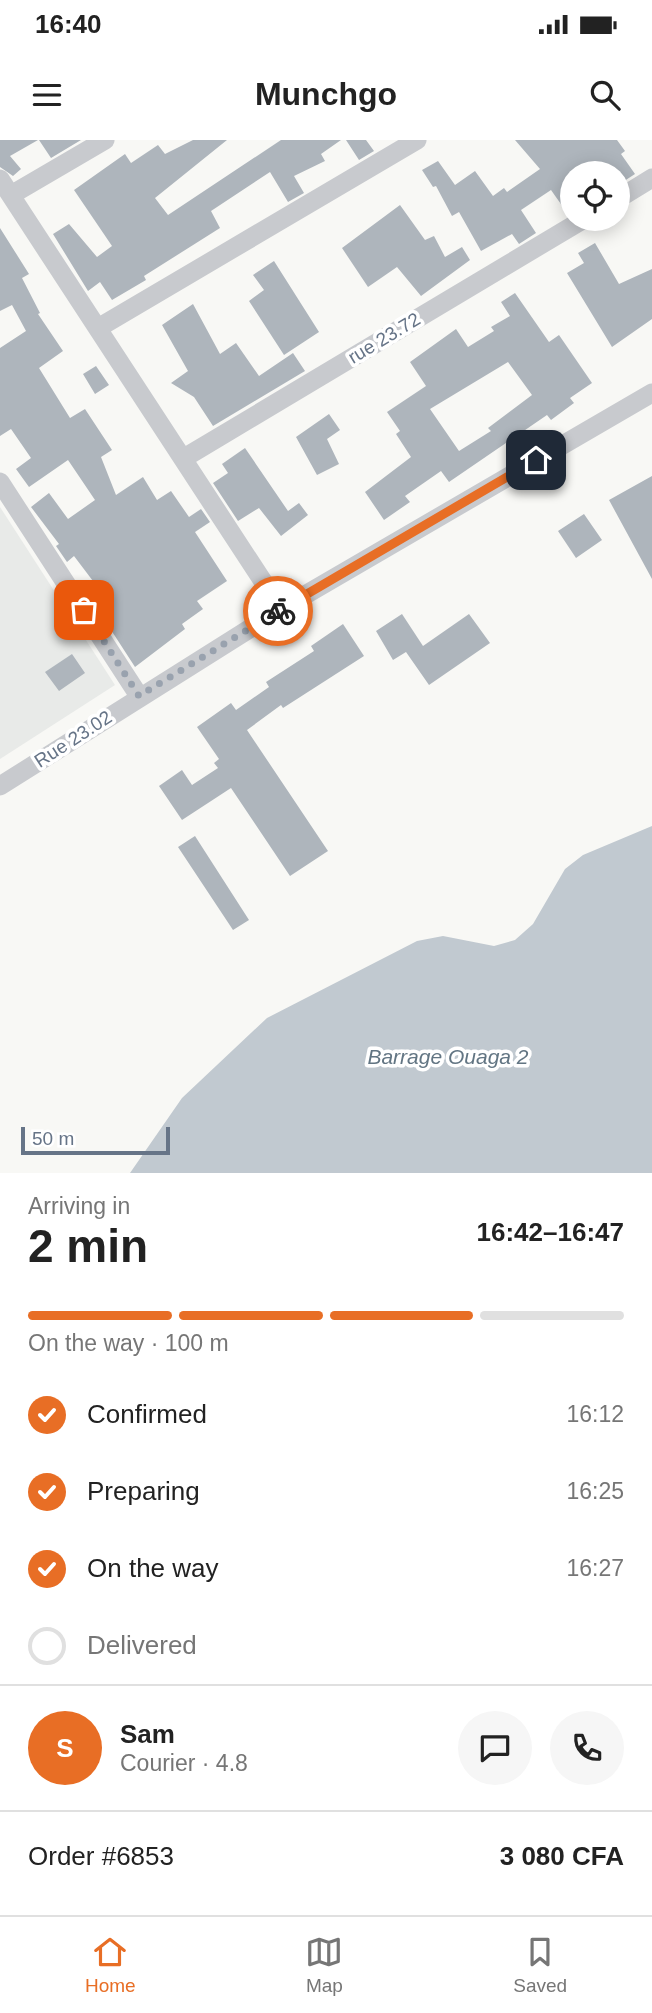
<!DOCTYPE html>
<html lang="en">
<head>
<meta charset="utf-8">
<style>
	:root { --surface:#fff; --page:#f6f6f6; --text:#222; --muted:#767676; --line:#e0e0e0; --accent:#e86e25 }
	body { margin:0; font-family:Helvetica,sans-serif; background:var(--page); color:var(--text); height:100vh; display:flex; flex-direction:column; font-size:26px; white-space:nowrap }
	* { box-sizing:border-box; margin:0 }
	p { font-size:23px; color:var(--muted) }
	.icon { flex:none; width:38px; height:38px; fill:none; stroke:currentColor; stroke-width:2; stroke-linecap:round; stroke-linejoin:round }
	.map { position:relative; height:1033px; overflow:hidden }
	.details { display:flex; flex-direction:column; background:var(--surface); flex:1 }
	.details>* { flex:none }
	.tools { position:absolute; left:560px; top:21px; display:grid; gap:14px }
	.tools a { display:grid; place-items:center; width:70px; height:70px; border-radius:50%; background:var(--surface); box-shadow:0 4px 18px #0003; font-size:35px }
	.scale { position:absolute; left:21px; bottom:18px; width:149px; box-sizing:border-box; padding-left:7px; border:4px solid #667487; border-top:0; font-size:19px; line-height:24px; white-space:nowrap; color:#667487; -webkit-text-stroke:5px #fff; paint-order:stroke }
	.pin { position:absolute; display:grid; place-items:center; width:60px; height:60px; color:#fff; margin:-30px; border-radius:14px; box-shadow:0 4px 10px #0006 }
	.courier { position:absolute; display:grid; place-items:center; width:70px; height:70px; margin:-35px; border:5px solid #e86e25; border-radius:50%; background:#fff; color:#222; box-shadow:0 2px 9px #0007 }
	.overview em { font-style:normal; font-weight:700 }
	.overview div { display:flex; flex-direction:column-reverse }
	.overview { display:flex; align-items:center; justify-content:space-between; height:119px; padding:0 28px }
	h1 { font-size:46px; font-weight:700; line-height:52px }
	.bar { display:grid; grid-template-columns:repeat(4,1fr); gap:10px 7px; align-content:center; height:84px; padding:0 28px }
	.bar i { height:9px; border-radius:5px; background:var(--line) }
	.bar .selected { background:var(--accent) }
	.bar p { grid-column:span 4 }
	.line { display:flex; align-items:center; gap:18px; padding:0 28px; border-top:2px solid var(--line) }
	.line div { flex:1 }
	.round { display:grid; place-items:center; flex:none; width:74px; height:74px; border-radius:37px; background:var(--page) }
	ol { padding:0 28px; list-style:none }
	li { display:flex; align-items:center; gap:21px; height:77px }
	li p { margin-inline-start:auto }
	li .icon { padding:7px; border-radius:50%; background:var(--accent); color:#fff; stroke-width:4 }
	li:last-child { color:var(--muted) }
	li i { width:38px; height:38px; border:4px solid var(--line); border-radius:50% }
	.status { display:flex; justify-content:space-between; align-items:center; height:49px; padding:0 35px; background:var(--surface); direction:ltr }
	.status svg { height:19px; fill:currentColor }
	header { display:flex; justify-content:space-between; align-items:center; height:91px; padding:0 28px; background:var(--surface); font-size:32px; font-weight:700 }
	.menu { display:flex; justify-content:space-around; align-items:center; height:98px; border-top:2px solid var(--line); background:var(--surface); font-size:19px; color:var(--muted) }
	.menu a { display:grid; justify-items:center; gap:4px }
	.menu .selected { color:var(--accent) }
	.map>svg:first-child { display:block }
</style>
</head>
<body>
<div class="status"><b>16:40</b><svg viewBox="0 0 49 12"><path d="M0 12V9h3v3zM5 12V6h3v6zM10 12V3h3v9zM15 12V0h3v12zM26 1h20v11H26zM47 4h2v5h-2z"/></svg></div>
<header><svg class="icon" aria-label="menu" viewBox="0 0 24 24"><path d="M4 6h16M4 12h16M4 18h16"/></svg>Munchgo<svg class="icon" aria-label="search" viewBox="0 0 24 24"><circle cx="10" cy="10" r="6"/><path d="M15 15l6 6"/></svg></header>
<div class="map">
<svg width="652" height="1033" viewBox="0 0 652 1033">
	<rect width="100%" height="100%" fill="#f8f8f5"/>
	<path fill="#e8eae8" d="M0,367L115,545L0,619Z"/>
	<path fill="#c1c9d0" d="M652,686V1033H130L182,958L267,878L417,801L443,796L494,806L515,800L533,784L565,729L583,715Z"/>
	<path fill="#aeb5bc" fill-rule="evenodd" d="M0,0H38L10,16L21,29L13,36L0,27Z
		M39,0H81L51,18Z
		M193,0H227L155,58L168,75L281,0H341L321,14L325,21L294,36L304,53L288,62L270,32L211,71L220,88L144,136L146,140L112,160L100,142L88,151L53,94L69,84L97,117L112,106L74,50L125,14L131,23L158,5L165,14Z
		M346,0H366L374,11L359,20Z
		M515,0H617L625,11L621,14L635,34L618,45V33H572V60L563,67L551,50L521,70L536,93L519,104L512,94L481,111L459,72L452,76L436,46L433,47L422,30L438,21L455,45L475,31L493,56L504,48L507,52L540,29Z
		M400,65L425,100L434,96L445,117L462,107L470,120L421,156L397,127L368,147L342,108Z
		M0,88L29,134L22,138L40,173L38,174L63,211L39,228L70,278L85,269L112,310L101,317L116,355L143,337L157,360L171,351L189,377L201,369L210,382L195,392L227,441L197,461L203,469L182,484L185,489L135,527L89,456L99,449L74,416L67,422L56,406L59,404L31,367L49,353L68,379L95,360L68,320L29,347L16,329L31,318L11,289L0,296V208L26,191L12,165L0,171Z
		M595,103L619,144L652,129V179L612,207L567,133L584,123L578,113Z
		M274,121L319,192L284,215L249,161L264,150L253,135Z
		M515,153L549,202L559,195L592,243L570,258L574,263L551,280L547,275L449,342L441,331L405,356L410,362L384,380L365,352L411,317L396,294L400,291L387,272L426,246L410,222L456,189L468,207L494,191L491,187L510,176L501,162ZM508,222L532,255L488,288L491,291L459,311L430,269Z
		M193,164L220,214L236,203L259,236L293,213L305,231L213,286L194,257L171,243L188,231L162,185Z
		M96,226L109,245L95,254L83,234Z
		M329,274L340,290L327,299L339,324L317,335L296,297Z
		M245,308L288,371L299,363L308,375L281,396L259,368L238,381L213,343L228,333L222,324Z
		M652,336V439L609,360Z
		M584,374L602,400L576,418L558,391Z
		M402,474L423,506L469,474L490,503L429,545L406,512L393,520L376,491Z
		M343,484L364,516L283,568L281,565L247,590L328,711L290,736L231,648L182,680L159,646L182,630L192,645L218,628L214,623L219,619L197,587L231,563L236,570L269,547L266,542L314,511L311,506Z
		M72,514L85,533L59,551L45,532Z
		M195,696L249,780L233,790L178,707Z"/>
	<g fill="none" stroke-linecap="round" stroke-linejoin="round">
		<path stroke="#c8cace" stroke-width="19" d="M0,39L281,469
			M11,55L105,0
			M618,59L652,38
			M98,188L417,0
			M184,318L584,79
			M0,342L139,556
			M0,646L281,469L652,253"/>
	</g>
	<g fill="none" stroke-linecap="round" stroke-linejoin="round">
		<path stroke="#99a2ae" stroke-width="7" stroke-dasharray="0 12.6" d="M84,470L139,556L278,471"/>
		<path stroke="#e86e25" stroke-width="9" d="M278,471L536,320"/>
	</g>
	<g text-anchor="middle" dominant-baseline="central" stroke-width="7" stroke-linejoin="round" paint-order="stroke">
		<g font-size="19" fill="#667487" stroke="#fff">
			<text transform="translate(384 198) rotate(-31)">rue 23.72</text>
			<text transform="translate(73 599) rotate(-33)">Rue 23.02</text>
		</g>
		<g font-size="21" font-style="italic" fill="#627583" stroke="#fff">
			<text x="448" y="916">Barrage Ouaga 2</text>
		</g>
	</g>
</svg>
<div class="tools">
<a><svg class="icon" aria-label="locate" viewBox="0 0 24 24"><circle cx="12" cy="12" r="6"/><path d="M12 2v4M12 18v4M2 12h4M18 12h4"/></svg></a>
</div>
<div class="scale">50 m</div>
<div class="pin" style="left:84px;top:470px;background:#ea580c"><svg class="icon" aria-label="bag" viewBox="0 0 24 24"><path d="M5 8h14l-1 12H6zM9 8a3 3 0 0 1 6 0"/></svg></div>
<div class="pin" style="left:536px;top:320px;background:#1f2937"><svg class="icon" aria-label="home" viewBox="0 0 24 24"><path d="M3 11l9-7 9 7M6 9v11h12V9"/></svg></div>
<div class="courier" style="left:278px;top:471px"><svg class="icon" aria-label="bike" viewBox="0 0 24 24"><circle cx="6" cy="16" r="4"/><circle cx="18" cy="16" r="4"/><path d="M6 16l4-8h5l3 8M10 8l3 8H6M13 5h3"/></svg></div>
</div>
<section class="details">
<div class="overview"><div><h1>2 min</h1><p>Arriving in</p></div><em>16:42–16:47</em></div>
<div class="bar"><i class="selected"></i><i class="selected"></i><i class="selected"></i><i></i><p>On the way · 100 m</p></div>
<ol>
<li><svg class="icon" aria-label="check" viewBox="0 0 24 24"><path d="M5 12l5 5 9-10"/></svg>Confirmed<p>16:12</p></li>
<li><svg class="icon" aria-label="check" viewBox="0 0 24 24"><path d="M5 12l5 5 9-10"/></svg>Preparing<p>16:25</p></li>
<li><svg class="icon" aria-label="check" viewBox="0 0 24 24"><path d="M5 12l5 5 9-10"/></svg>On the way<p>16:27</p></li>
<li><i></i>Delivered</li>
</ol>
<div class="line" style="height:126px"><b class="round" style="background:var(--accent);color:#fff">S</b><div><b>Sam</b><p>Courier · 4.8</p></div><a class="round"><svg class="icon" aria-label="chat" viewBox="0 0 24 24"><path d="M4 5h16v11H9l-5 4z"/></svg></a><a class="round"><svg class="icon" aria-label="phone" viewBox="0 0 24 24"><path d="M5 4h4l2 5-3 2q2 4 5 5l2-3 5 2v4C11 20 4 13 5 4z"/></svg></a></div>
<div class="line" style="height:91px"><div>Order #6853</div><b>3 080 CFA</b></div>
</section>
<nav class="menu">
<a class="selected"><svg class="icon" aria-label="home" viewBox="0 0 24 24"><path d="M3 11l9-7 9 7M6 9v11h12V9"/></svg>Home</a>
<a><svg class="icon" aria-label="map" viewBox="0 0 24 24"><path d="M3 6l6-2 6 2 6-2v14l-6 2-6-2-6 2zM9 4v14M15 6v14"/></svg>Map</a>
<a><svg class="icon" aria-label="saved" viewBox="0 0 24 24"><path d="M7 4h10v16l-5-4-5 4z"/></svg>Saved</a>
</nav>
</body>
</html>
